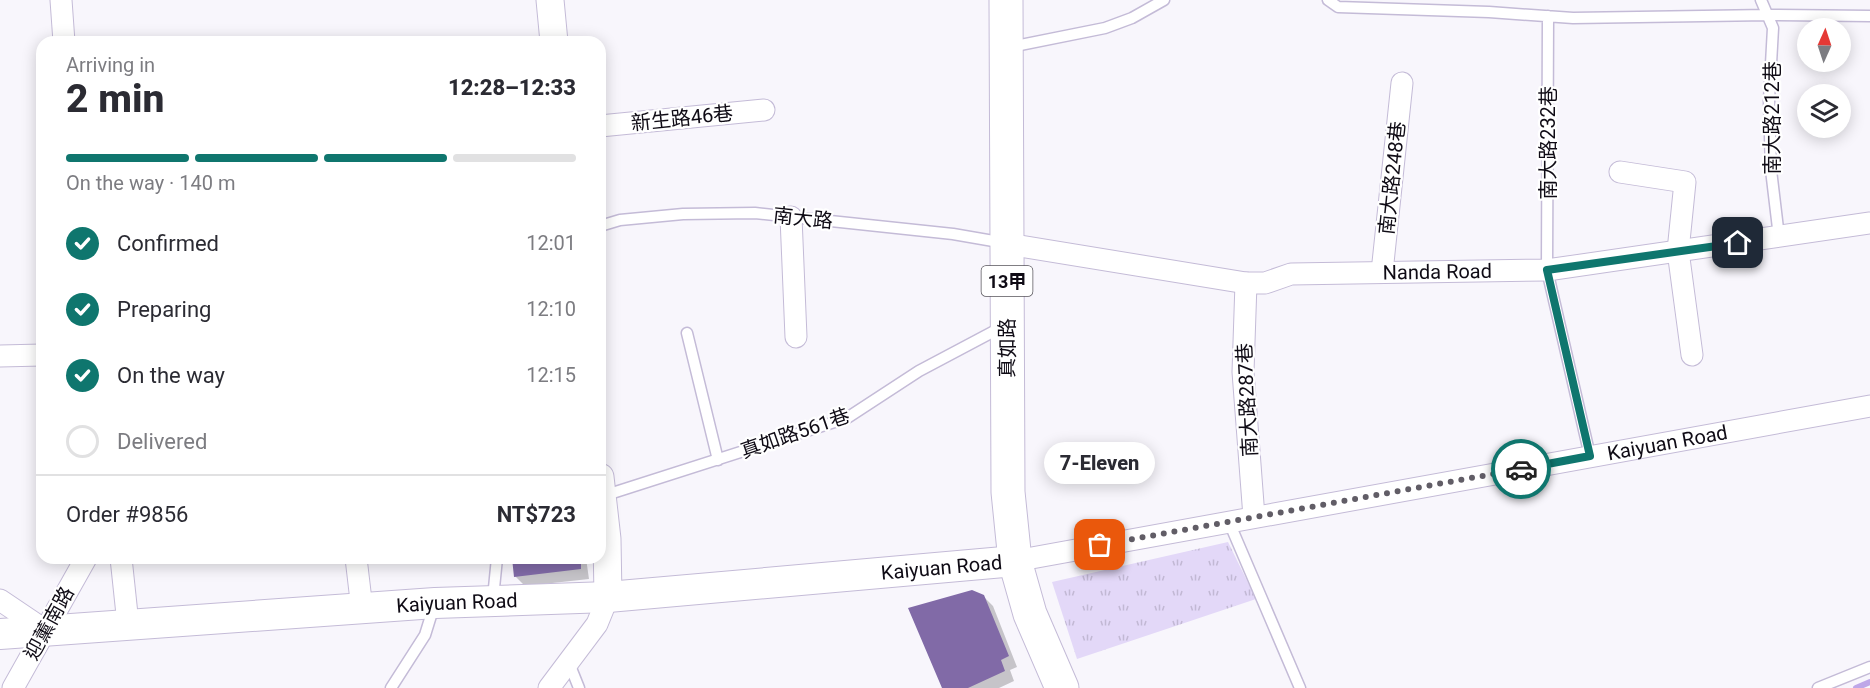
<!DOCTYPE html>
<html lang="en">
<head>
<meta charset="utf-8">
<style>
	:root { --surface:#fff; --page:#f2f2f3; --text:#2b2b33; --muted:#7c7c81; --line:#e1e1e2; --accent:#0f766e }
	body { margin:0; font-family:Roboto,"Noto Sans TC",sans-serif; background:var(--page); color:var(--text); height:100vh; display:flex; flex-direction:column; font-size:22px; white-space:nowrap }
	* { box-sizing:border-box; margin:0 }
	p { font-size:20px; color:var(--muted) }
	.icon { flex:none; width:33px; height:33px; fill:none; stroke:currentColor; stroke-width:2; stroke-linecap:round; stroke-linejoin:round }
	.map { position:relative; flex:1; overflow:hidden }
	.panel { position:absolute; left:36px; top:36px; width:570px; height:528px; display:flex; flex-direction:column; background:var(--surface); border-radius:18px; box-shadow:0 3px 15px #0003 }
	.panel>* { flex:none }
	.needle { width:39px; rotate:3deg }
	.buttons { position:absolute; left:1797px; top:18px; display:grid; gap:12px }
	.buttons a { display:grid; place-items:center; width:54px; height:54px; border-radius:50%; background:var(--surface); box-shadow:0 3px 15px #0003; font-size:30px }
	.pin { position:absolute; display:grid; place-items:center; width:51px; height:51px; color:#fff; margin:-26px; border-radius:12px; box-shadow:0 3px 9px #0006 }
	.courier { position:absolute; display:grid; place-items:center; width:60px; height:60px; margin:-30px; border:4px solid #0f766e; border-radius:50%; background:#fff; color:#222; box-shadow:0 2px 8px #0007 }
	.bubble { position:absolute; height:42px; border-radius:21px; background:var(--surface); box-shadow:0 3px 15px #0003; font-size:20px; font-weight:800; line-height:42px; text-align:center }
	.overview em { font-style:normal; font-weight:800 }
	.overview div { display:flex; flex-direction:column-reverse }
	.overview { display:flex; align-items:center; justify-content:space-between; height:102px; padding:0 30px }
	h1 { font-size:39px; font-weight:800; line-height:45px }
	.bar { display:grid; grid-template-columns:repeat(4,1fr); gap:9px 6px; align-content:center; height:72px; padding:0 30px }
	.bar i { height:8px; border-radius:4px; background:var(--line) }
	.bar .on { background:var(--accent) }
	.bar p { grid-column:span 4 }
	.line { display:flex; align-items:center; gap:15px; padding:0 30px; border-top:2px solid var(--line) }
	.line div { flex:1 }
	ol { padding:0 30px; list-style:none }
	li { display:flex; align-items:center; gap:18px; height:66px }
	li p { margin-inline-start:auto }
	li .icon { padding:6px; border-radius:50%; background:var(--accent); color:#fff; stroke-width:4 }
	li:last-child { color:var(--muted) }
	li i { width:33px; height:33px; border:3px solid var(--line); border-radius:50% }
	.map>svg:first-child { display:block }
</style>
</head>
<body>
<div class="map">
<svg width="1870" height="688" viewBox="0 0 1870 688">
	<defs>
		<pattern id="grass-tufts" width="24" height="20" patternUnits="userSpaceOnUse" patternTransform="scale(1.5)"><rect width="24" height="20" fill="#e3d8f8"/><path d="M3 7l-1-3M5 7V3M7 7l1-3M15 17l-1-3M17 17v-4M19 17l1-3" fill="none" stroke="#c2b8d4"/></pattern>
	</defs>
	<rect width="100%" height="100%" fill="#f8f6fc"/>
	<path fill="url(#grass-tufts)" d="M1228,542L1256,599L1077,659L1052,582Z"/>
	<path fill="#0003" d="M513,558H586L589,579L525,586L515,576Z
		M983,596L993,606L1017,667L1010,670L1014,681L999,688H944Z"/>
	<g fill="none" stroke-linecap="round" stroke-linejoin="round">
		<path stroke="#bea7e8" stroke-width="6" d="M1856,688L1870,682"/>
	</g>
	<path fill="#816aa7" d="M512,558H581V569L514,577Z
		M972,590L984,595L1009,656L1001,660L1005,671L968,688H942L908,608Z"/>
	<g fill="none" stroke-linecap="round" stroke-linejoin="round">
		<defs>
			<path id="service" d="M1328,0L1338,7L1489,12L1573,18L1768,15L1870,16
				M1761,0L1773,28L1769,100L1771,170L1779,237
				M1548,16L1547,270L1590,456
				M1010,47L1105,28L1132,18L1164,0
				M600,226L620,220L683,214L755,213L953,234L1005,243
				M687,333L718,460
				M603,496L847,418L919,371L1002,327
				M1229,522L1300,688
				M493,598L497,558
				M569,663L579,688
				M391,688L425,635L434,606
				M1818,688L1870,667"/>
			<g id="minor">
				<path d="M61,0L64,42"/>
				<path d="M600,126L764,110"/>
				<path d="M1620,172L1685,182L1678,251L1692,355"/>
				<path d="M791,217L796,337"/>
				<path id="s1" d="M1007,244L1246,283H1265L1291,274L1547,270L1870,223"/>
				<path d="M1382,272L1402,83"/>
				<path d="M1246,283L1243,372L1254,517"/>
				<path d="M0,356L42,355"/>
				<path d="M121,558L128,624"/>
				<path d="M356,558L362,609"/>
				<path id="s2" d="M1015,561L1870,406"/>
				<path d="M0,600L46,631"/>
				<path d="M13,688L86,558"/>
				<path d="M549,688L597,624L608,597"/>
			</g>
			<path id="tertiary" d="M550,0L554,42
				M600,477L607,539L608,597"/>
			<g id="secondary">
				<path id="s3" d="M0,634L435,603L608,597L1015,561"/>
			</g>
			<path id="primary" d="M1006,0L1008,492L1015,561L1030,614L1062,688"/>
		</defs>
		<use href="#service" stroke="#c4bbd7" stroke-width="13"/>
		<use href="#minor" stroke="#c4bbd7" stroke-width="23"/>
		<use href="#tertiary" stroke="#c4bbd7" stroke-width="29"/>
		<use href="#secondary" stroke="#c4bbd7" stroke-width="32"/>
		<use href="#primary" stroke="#c4bbd7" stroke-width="35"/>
		<use href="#service" stroke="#fff" stroke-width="10"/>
		<use href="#minor" stroke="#fff" stroke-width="21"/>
		<use href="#tertiary" stroke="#fff" stroke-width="27"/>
		<use href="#secondary" stroke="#fff" stroke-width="30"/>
		<use href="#primary" stroke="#fff" stroke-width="33"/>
	</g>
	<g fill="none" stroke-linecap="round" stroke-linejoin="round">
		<path stroke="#615d66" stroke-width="6" stroke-dasharray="0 10.8" d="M1100,545L1521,469"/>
		<path stroke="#0f766e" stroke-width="8" d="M1521,469L1590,456L1547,270L1738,243"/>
	</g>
	<g text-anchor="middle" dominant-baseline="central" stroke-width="4.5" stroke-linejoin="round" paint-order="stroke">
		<rect fill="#fff" stroke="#57545b" stroke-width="1.5" x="981.5" y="266" width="51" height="30" rx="4.5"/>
		<g font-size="18" font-weight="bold" fill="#0f0b15">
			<text x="1007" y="281">13甲</text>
		</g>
		<g font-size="20" fill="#0f0b15" stroke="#fff">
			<text transform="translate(682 118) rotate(-6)">新生路46巷</text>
			<text transform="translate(1772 118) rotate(-90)">南大路212巷</text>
			<text transform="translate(1548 143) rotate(-90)">南大路232巷</text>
			<text transform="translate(1392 178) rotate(-84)">南大路248巷</text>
			<text transform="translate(803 218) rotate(6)">南大路</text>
			<text stroke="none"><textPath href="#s1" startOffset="435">Nanda Road</textPath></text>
			<text transform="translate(1007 348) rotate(-90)">真如路</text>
			<text transform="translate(1247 400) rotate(-93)">南大路287巷</text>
			<text transform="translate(795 433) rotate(-19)">真如路561巷</text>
			<text stroke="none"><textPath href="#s2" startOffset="663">Kaiyuan Road</textPath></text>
			<text stroke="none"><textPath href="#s3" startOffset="944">Kaiyuan Road</textPath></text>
			<text stroke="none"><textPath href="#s3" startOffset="458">Kaiyuan Road</textPath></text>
			<text transform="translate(49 623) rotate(-61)">迎薰南路</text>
		</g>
	</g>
</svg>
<div class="buttons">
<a><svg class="needle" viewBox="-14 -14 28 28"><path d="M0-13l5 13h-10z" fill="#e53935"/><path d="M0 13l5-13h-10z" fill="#7c7c81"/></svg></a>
<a><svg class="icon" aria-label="layers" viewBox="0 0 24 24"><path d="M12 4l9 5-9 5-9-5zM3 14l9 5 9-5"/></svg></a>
</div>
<div class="pin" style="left:1100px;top:545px;background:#ea580c"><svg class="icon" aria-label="bag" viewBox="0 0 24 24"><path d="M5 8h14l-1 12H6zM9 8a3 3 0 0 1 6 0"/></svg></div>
<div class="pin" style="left:1738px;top:243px;background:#1f2937"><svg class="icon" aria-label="home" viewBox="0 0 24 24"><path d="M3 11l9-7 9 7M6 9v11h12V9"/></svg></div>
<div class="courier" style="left:1521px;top:469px"><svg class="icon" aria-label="car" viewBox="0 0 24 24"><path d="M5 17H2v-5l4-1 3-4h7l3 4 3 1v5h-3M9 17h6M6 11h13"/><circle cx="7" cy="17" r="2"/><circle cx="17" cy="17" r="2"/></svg></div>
<div class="bubble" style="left:1044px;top:442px;width:111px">7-Eleven</div>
<section class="panel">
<div class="overview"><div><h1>2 min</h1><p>Arriving in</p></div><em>12:28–12:33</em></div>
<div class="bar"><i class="on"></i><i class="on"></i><i class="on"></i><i></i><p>On the way · 140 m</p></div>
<ol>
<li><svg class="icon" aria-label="check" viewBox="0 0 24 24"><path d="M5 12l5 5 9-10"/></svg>Confirmed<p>12:01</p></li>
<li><svg class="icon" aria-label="check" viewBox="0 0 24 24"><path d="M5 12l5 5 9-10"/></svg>Preparing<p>12:10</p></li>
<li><svg class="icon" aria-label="check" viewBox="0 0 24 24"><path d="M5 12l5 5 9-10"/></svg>On the way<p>12:15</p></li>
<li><i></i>Delivered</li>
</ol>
<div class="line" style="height:78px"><div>Order #9856</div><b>NT$723</b></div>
</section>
</div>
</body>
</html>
